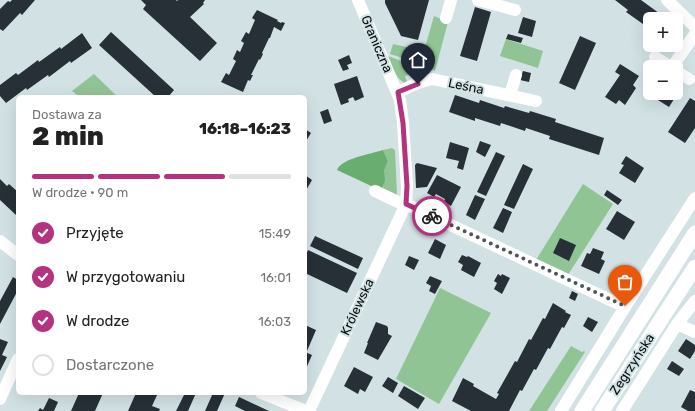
<!DOCTYPE html>
<html lang="pl">
<head>
<meta charset="utf-8">
<style>
	:root { --surface:#fff; --page:#f2f2f2; --text:#222; --muted:#767676; --line:#e0e0e0; --accent:#b4337e }
	body { margin:0; font-family:Rubik,sans-serif; background:var(--page); color:var(--text); height:100vh; display:flex; flex-direction:column; font-size:15px; white-space:nowrap }
	* { box-sizing:border-box; margin:0 }
	p { font-size:13px; color:var(--muted) }
	.icon { flex:none; width:22px; height:22px; fill:none; stroke:currentColor; stroke-width:2; stroke-linecap:round; stroke-linejoin:round }
	.map { position:relative; flex:1; overflow:hidden }
	.details { position:absolute; left:16px; top:95px; width:291px; height:300px; display:flex; flex-direction:column; background:var(--surface); border-radius:6px; box-shadow:0 4px 16px #0002 }
	.details>* { flex:none }
	.fabs { position:absolute; left:643px; top:12px; display:grid; gap:8px }
	.fabs a { display:grid; place-items:center; width:40px; height:40px; border-radius:6px; background:var(--surface); box-shadow:0 4px 16px #0002; font-size:20px }
	.pin { position:absolute; display:grid; place-items:center; width:34px; height:34px; color:#fff; margin:-41px -17px; border-radius:50% 50% 50% 0; rotate:-45deg; box-shadow:0 0 4px #0007 }
	.pin .icon { rotate:45deg }
	.courier { position:absolute; display:grid; place-items:center; width:40px; height:40px; margin:-20px; border:3px solid #b4337e; border-radius:50%; background:#fff; color:#222; box-shadow:0 1px 5px #0007 }
	.headline em { font-style:normal; font-weight:800 }
	.headline div { display:flex; flex-direction:column-reverse }
	.headline { display:flex; align-items:center; justify-content:space-between; height:68px; padding:0 16px }
	h1 { font-size:26px; font-weight:800; line-height:30px }
	.bar { display:grid; grid-template-columns:repeat(4,1fr); gap:6px 4px; align-content:center; height:48px; padding:0 16px }
	.bar i { height:5px; border-radius:3px; background:var(--line) }
	.bar .active { background:var(--accent) }
	.bar p { grid-column:span 4 }
	ol { padding:0 16px; list-style:none }
	li { display:flex; align-items:center; gap:12px; height:44px }
	li p { margin-inline-start:auto }
	li .icon { padding:4px; border-radius:50%; background:var(--accent); color:#fff; stroke-width:4 }
	li:last-child { color:var(--muted) }
	li i { width:22px; height:22px; border:2px solid var(--line); border-radius:50% }
	.map>svg:first-child { display:block }
</style>
</head>
<body>
<div class="map">
<svg width="695" height="411" viewBox="0 0 695 411">
	<rect width="100%" height="100%" fill="#d2e2e4"/>
	<path fill="#91c494" d="M434,16L448,22L435,71L413,61L390,54L393,44L424,51Z
		M506,39L543,51L538,68L500,56Z
		M388,56L428,71L430,75L424,78L420,70L405,76L408,84C396,81 393,67 388,56Z
		M94,74L118,97H80L72,91Z
		M392,148L395,150L397,195L382,191L384,186V171L388,161L383,150Z
		M583,184L613,204L568,275L536,260Z
		M440,288L491,313L439,404L396,379Z
		M571,346L582,352L584,351L585,352L547,411H529Z"/>
	<path fill="#69ae70" d="M383,150L388,161L384,171L385,180L382,191L337,170C342,158 371,154 383,150Z"/>
	<path fill="#263036" d="M12,0H35L22,15L20,13L3,31L0,29V9L8,1L10,2Z
		M141,0H176L177,1L178,0H205L203,3L204,4L190,17L217,43L200,61L143,9L146,5Z
		M385,0H429L418,40L401,36L385,3Z
		M615,0H641L667,19H650V29L626,12L628,10Z
		M475,7L491,12L477,61L460,56Z
		M257,10L278,20L277,21L281,23L282,22L285,23L281,31L274,27L270,38H269L262,53L263,54L260,60L259,59L251,75H253L250,81L248,80L243,92L221,82L226,73L229,75L236,61L233,59L237,50L240,52L244,43L241,41L246,32L249,34L255,20L252,18Z
		M523,17L536,21L532,37L518,33Z
		M111,32L174,90L168,97H156L99,45Z
		M82,33L92,48L71,63L70,61L49,77L48,75L27,90L26,88L6,103L0,96V85L16,73L18,75L38,60L39,62L60,47L61,49Z
		M508,34L523,38L521,43L506,39Z
		M580,36L596,43L575,90L559,83Z
		M349,55L352,63L347,65L349,69L343,71L338,60Z
		M620,64L639,76L633,85L636,88L625,105L619,100L616,104L605,97L620,75L615,72Z
		M523,71L531,73L529,82L520,80Z
		M357,76L364,97L355,101L353,97L348,99L349,102L341,105L334,84Z
		M676,90L679,91L669,107L650,95L652,93H676Z
		M455,95L479,103L480,100L504,108L505,106L529,113L530,111L556,119L555,122L604,138L599,155L549,139L550,136L526,128L525,131L501,123L500,126L475,118V121L449,112Z
		M690,98L695,101V128L685,143L668,132Z
		M328,109L332,121L324,124L320,112Z
		M305,129L311,133L306,141H305Z
		M480,141L491,145L485,157L476,152Z
		M450,142L469,148L463,170L457,168L459,161L446,158Z
		M496,152L505,156L486,196L477,192Z
		M626,156L644,168L635,183L619,173L624,165L621,164Z
		M417,163L437,168L427,187L416,188L415,165Z
		M523,164L533,169L514,209L504,205Z
		M305,175L312,180L305,192Z
		M437,175L461,187L451,206L444,202L445,199L436,194L434,197L427,193Z
		M0,179L7,186L9,184L18,192V213L16,215L0,200Z
		M607,190L622,200L618,205L604,195Z
		M475,195L485,199L475,220L466,215Z
		M503,208L512,212L503,233L493,228Z
		M617,211L635,222L624,240L606,229Z
		M315,236L363,258L358,269L310,246Z
		M560,238L576,245L569,261L553,253Z
		M435,239L446,245L440,259L428,253Z
		M593,248L604,252L601,259L605,261L599,274L581,266L587,253L590,254Z
		M308,250L357,273L347,293L305,273V257Z
		M462,255L467,257L468,256L481,263L474,277L461,270L463,265L458,262Z
		M409,256L419,260L414,270L405,265Z
		M498,274L501,276L502,274L510,278L502,294L494,289L497,283L494,281Z
		M430,276L442,281L435,294L429,291L431,286L426,283Z
		M13,277L18,280V290L0,324V301Z
		M572,291L578,294L575,301L569,298Z
		M553,303L566,311L565,312L571,315L564,328L562,327L550,349L548,348L536,370L534,369L522,391L520,390L509,411H471L452,401L463,378L474,384L473,386L496,399L499,394L497,393L515,361L517,362L529,339L531,340L543,318L545,319Z
		M588,317L598,322L592,332L583,326Z
		M376,322L387,326L388,328V334L392,336L378,360L364,353L368,343H367Z
		M305,325L316,330L307,351L305,350Z
		M0,339L8,342L2,355L7,357L0,371Z
		M686,339L695,345V351L690,359L678,351Z
		M305,352L312,355L305,371Z
		M672,361L684,369L679,376L667,369Z
		M354,367L373,377L365,392L360,389L358,394L344,386Z
		M388,377L398,383L393,393L382,386Z
		M404,386L425,398L418,409L398,396Z
		M690,390L695,392V411H688L681,407Z
		M79,393H103L95,411H71Z
		M136,393H158L152,406L160,409L159,411H128Z
		M185,393H196L188,411H176Z
		M213,393H225L217,411H205Z
		M239,397L269,411H245L235,406Z
		M49,398L58,402L54,411H38L40,408L43,410Z"/>
	<g fill="none" stroke-linecap="round" stroke-linejoin="round">
		<path stroke="#fff" stroke-width="12" d="M478,0L515,10
			M667,0L695,27
			M446,18L451,0
			M655,57L671,67
			M672,67L695,34
			M676,71L689,79
			M398,92L418,83L432,79L536,101
			M510,95L516,75
			M375,191L398,202L406,204L625,307
			M0,241L18,255
			M677,324L695,332
			M261,393L306,411
			M0,399L18,359
			M309,411L406,204L407,186L403,123L400,100L358,0
			M561,411L625,307L695,198
			M622,411L677,324L695,301"/>
		<path stroke="#fff" stroke-width="15" d="M582,411L695,233
			M602,411L695,267"/>
	</g>
	<g fill="none" stroke-linecap="round" stroke-linejoin="round">
		<path stroke="#4e5758" stroke-width="4" stroke-dasharray="0 7.2" d="M432,216L625,306"/>
		<path stroke="#b4337e" stroke-width="5" d="M418,84L398,92L403,123L407,186L406,204L432,216"/>
	</g>
	<g text-anchor="middle" dominant-baseline="central" stroke-width="4" stroke-linejoin="round" paint-order="stroke">
		<g font-size="13" fill="#070c0d" stroke="#d2e2e4">
			<text transform="translate(377 44) rotate(67)">Graniczna</text>
			<text transform="translate(466 86) rotate(12)">Leśna</text>
			<text transform="translate(357 307) rotate(-65)">Królewska</text>
			<text transform="translate(632 364) rotate(-57)">Zegrzyńska</text>
		</g>
	</g>
</svg>
<div class="fabs">
<a>+</a>
<a>−</a>
</div>
<div class="pin" style="left:625px;top:306px;background:#ea580c"><svg class="icon" aria-label="bag" viewBox="0 0 24 24"><path d="M5 8h14l-1 12H6zM9 8a3 3 0 0 1 6 0"/></svg></div>
<div class="pin" style="left:418px;top:84px;background:#1f2937"><svg class="icon" aria-label="home" viewBox="0 0 24 24"><path d="M3 11l9-7 9 7M6 9v11h12V9"/></svg></div>
<div class="courier" style="left:432px;top:216px"><svg class="icon" aria-label="bike" viewBox="0 0 24 24"><circle cx="6" cy="16" r="4"/><circle cx="18" cy="16" r="4"/><path d="M6 16l4-8h5l3 8M10 8l3 8H6M13 5h3"/></svg></div>
<section class="details">
<div class="headline"><div><h1>2 min</h1><p>Dostawa za</p></div><em>16:18–16:23</em></div>
<div class="bar"><i class="active"></i><i class="active"></i><i class="active"></i><i></i><p>W drodze · 90 m</p></div>
<ol>
<li><svg class="icon" aria-label="check" viewBox="0 0 24 24"><path d="M5 12l5 5 9-10"/></svg>Przyjęte<p>15:49</p></li>
<li><svg class="icon" aria-label="check" viewBox="0 0 24 24"><path d="M5 12l5 5 9-10"/></svg>W przygotowaniu<p>16:01</p></li>
<li><svg class="icon" aria-label="check" viewBox="0 0 24 24"><path d="M5 12l5 5 9-10"/></svg>W drodze<p>16:03</p></li>
<li><i></i>Dostarczone</li>
</ol>
</section>
</div>
</body>
</html>
